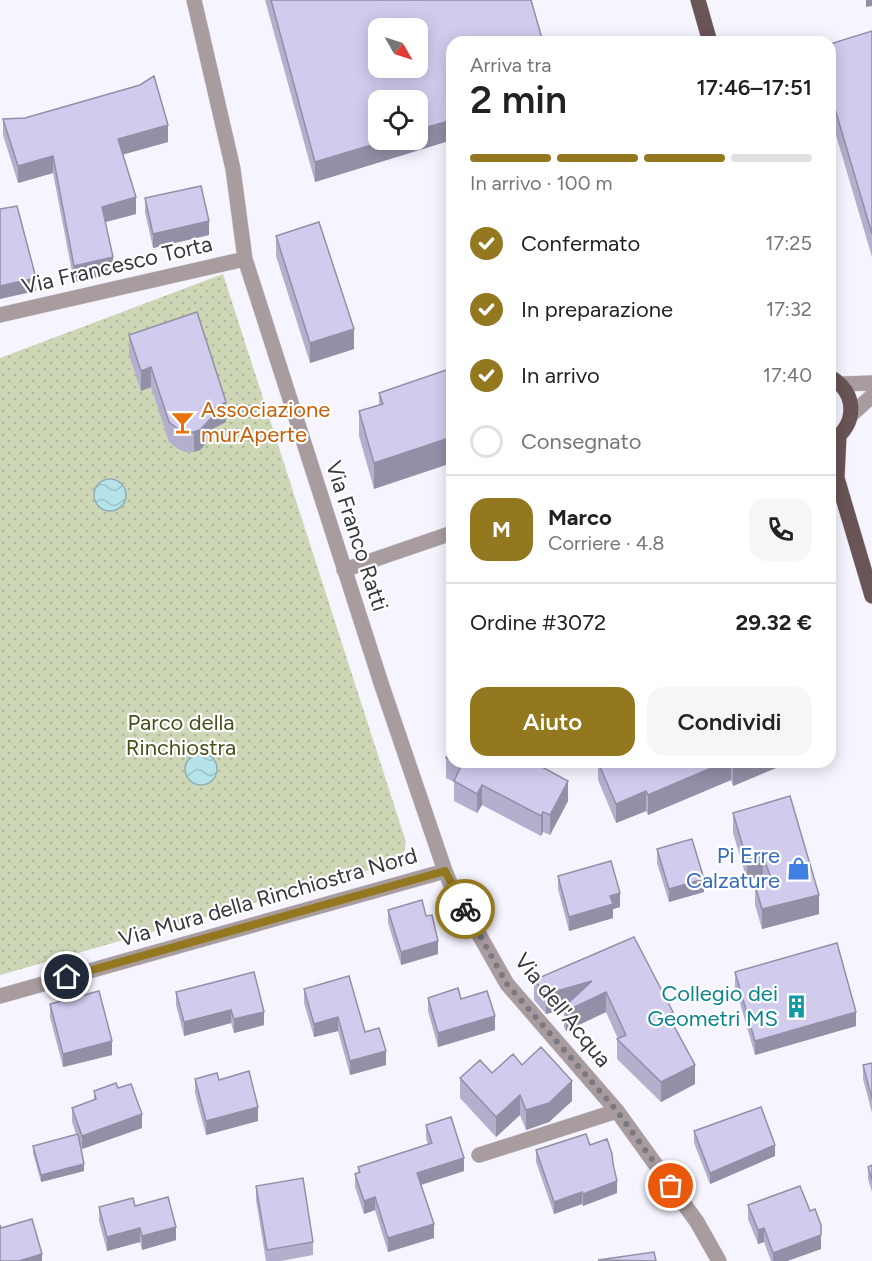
<!DOCTYPE html>
<html lang="it">
<head>
<meta charset="utf-8">
<style>
	:root { --surface:#fff; --page:#f6f6f6; --text:#222; --muted:#767676; --line:#e0e0e0; --accent:#93781f }
	body { margin:0; font-family:Figtree,sans-serif; background:var(--page); color:var(--text); height:100vh; display:flex; flex-direction:column; font-size:22px; white-space:nowrap }
	* { box-sizing:border-box; margin:0 }
	p { font-size:20px; color:var(--muted) }
	.icon { flex:none; width:33px; height:33px; fill:none; stroke:currentColor; stroke-width:2; stroke-linecap:round; stroke-linejoin:round }
	.map { position:relative; flex:1; overflow:hidden }
	.side { position:absolute; left:446px; top:36px; width:390px; height:732px; display:flex; flex-direction:column; background:var(--surface); border-radius:18px; box-shadow:0 3px 15px #0003 }
	.side>* { flex:none }
	.needle { width:39px; rotate:129deg }
	.tools { position:absolute; left:368px; top:18px; display:grid; gap:12px }
	.tools a { display:grid; place-items:center; width:60px; height:60px; border-radius:12px; background:var(--surface); box-shadow:0 3px 15px #0003; font-size:30px }
	.pin { position:absolute; display:grid; place-items:center; width:51px; height:51px; color:#fff; margin:-26px; border:3px solid #fff; border-radius:50%; box-shadow:0 2px 6px #0007 }
	.courier { position:absolute; display:grid; place-items:center; width:60px; height:60px; margin:-30px; border:4px solid #93781f; border-radius:50%; background:#fff; color:#222; box-shadow:0 2px 8px #0007 }
	.summary em { font-style:normal; font-weight:600 }
	.summary div { display:flex; flex-direction:column-reverse }
	.summary { display:flex; align-items:center; justify-content:space-between; height:102px; padding:0 24px }
	h1 { font-size:39px; font-weight:600; line-height:45px }
	.bar { display:grid; grid-template-columns:repeat(4,1fr); gap:9px 6px; align-content:center; height:72px; padding:0 24px }
	.bar i { height:8px; border-radius:4px; background:var(--line) }
	.bar .current { background:var(--accent) }
	.bar p { grid-column:span 4 }
	.line { display:flex; align-items:center; gap:15px; padding:0 24px; border-top:2px solid var(--line) }
	.line div { flex:1 }
	.round { display:grid; place-items:center; flex:none; width:63px; height:63px; border-radius:18px; background:var(--page) }
	ol { padding:0 24px; list-style:none }
	li { display:flex; align-items:center; gap:18px; height:66px }
	li p { margin-inline-start:auto }
	li .icon { padding:6px; border-radius:50%; background:var(--accent); color:#fff; stroke-width:4 }
	li:last-child { color:var(--muted) }
	li i { width:33px; height:33px; border:3px solid var(--line); border-radius:50% }
	.cta { display:flex; gap:12px; margin-top:auto; padding:12px 24px }
	.cta a { flex:1; height:69px; border-radius:18px; background:var(--accent); color:#fff; font-size:24px; font-weight:600; line-height:69px; text-align:center }
	.cta a+a { background:var(--page); color:var(--text) }
	.map>svg:first-child { display:block }
</style>
</head>
<body>
<div class="map">
<svg width="872" height="1261" viewBox="0 0 872 1261">
	<defs>
		<pattern id="green-dots" width="8" height="8" patternUnits="userSpaceOnUse" patternTransform="scale(1.5)"><rect width="8" height="8" fill="#cdd6b5"/><path d="M2 2h.1M6 6h.1" fill="none" stroke="#b1b89d" stroke-width="1.8" stroke-linecap="round"/></pattern>
		<pattern id="water-waves" width="16" height="10" patternUnits="userSpaceOnUse" patternTransform="scale(1.5)"><rect width="16" height="10" fill="#b6e2e9"/><path d="M0 5q4-4 8 0t8 0" fill="none" stroke="#9dc2c9"/></pattern>
	</defs>
	<rect width="100%" height="100%" fill="#f6f5ff"/>
	<path fill="url(#green-dots)" d="M223,274L406,842L404,853L395,863L0,975V358Z"/>
	<path fill="url(#water-waves)" stroke="#90aeb6" stroke-width="1.5" d="M94 495a16 16 0 1 1 32 0a16 16 0 1 1-32 0Z
		M185 769a16 16 0 1 1 32 0a16 16 0 1 1-32 0Z"/>
	<g fill="none" stroke-linecap="round" stroke-linejoin="round">
		<defs>
			<path id="minor" d="M194,0L233,169L245,259L381,683L445,871L451,885L507,984L617,1111L697,1222L719,1261
				M0,315L245,259
				M840,384L872,383
				M851,415L872,396
				M344,570L452,533
				M0,996L445,871
				M479,1155L617,1111"/>
			<path id="major" d="M698,0L710,42
				M830,377C857,392 858,424 832,441
				M839,436L837,478L872,596"/>
		</defs>
		<use href="#minor" stroke="#d4d3dc" stroke-width="16"/>
		<use href="#major" stroke="#d4d3dc" stroke-width="16"/>
		<use href="#minor" stroke="#a99c9e" stroke-width="15"/>
		<use href="#major" stroke="#695456" stroke-width="15"/>
	</g>
	<path fill="#b4afcd" d="M265,0H531L452,42V140L315,182Z
		M872,31V257L830,115V44Z
		M3,119L168,142L123,154L136,214L105,222L113,274L74,282L53,173L18,183L3,135Z
		M145,198L209,235L153,248L145,212Z
		M276,236L354,349L310,363L276,256Z
		M129,335L226,422L212,429V437L200,450L194,452H185L178,449L169,442L151,387L141,391L129,355Z
		M452,368L374,489L359,436V411L379,405V393Z
		M452,749V762H544L541,766L568,801L550,835L543,832L541,836L482,805L477,813L454,801V782L446,778V758Z
		M597,762H776V768L733,786L731,780L648,815L646,811L616,823L598,780V764Z
		M733,813L819,914L762,929L755,905V885L764,881L763,876L747,880L733,833Z
		M657,849L704,892L669,902L657,863Z
		M558,876L620,907L613,909V918L569,931L558,889Z
		M388,910L426,916L438,954L401,965L388,923Z
		M634,937L673,1024L695,1084L661,1102L617,1059V1039H618L606,1012L566,1031L564,1027V1009L546,1014L534,1000V980Z
		M254,972L264,1025L234,1033L231,1023L184,1036L176,1005V992Z
		M735,972L856,1026L755,1055L735,986Z
		M304,989L365,1032L386,1065L350,1075L338,1031L314,1037L304,1003Z
		M428,998L461,999L495,1030L438,1047L428,1011Z
		M50,1004L112,1055L63,1067L50,1017Z
		M872,1063V1113L863,1079V1065Z
		M522,1065L572,1101L549,1122L526,1130L520,1115L496,1137L460,1098V1078L492,1073Z
		M195,1079L219,1080L258,1121L206,1135L195,1093Z
		M118,1088L142,1128L82,1149L80,1144L84,1171L41,1182L33,1153V1146L76,1134L72,1122V1108L94,1100V1091Z
		M426,1125L464,1171L421,1185L434,1238L388,1252L375,1210L364,1214L355,1187V1174L358,1173V1167L428,1145L426,1138Z
		M694,1131L775,1156L710,1184L694,1143Z
		M590,1145L613,1164L617,1193L583,1206L582,1204L554,1214L536,1162V1150Z
		M872,1165V1192L868,1179V1167Z
		M256,1186L313,1242V1255L281,1261H266L256,1200Z
		M748,1205L821,1249L787,1261H771L764,1242L758,1244L748,1219Z
		M135,1206L176,1240L142,1250L140,1242L107,1251L99,1221V1207Z"/>
	<path fill="#928fa7" d="M866,0H872V6L866,7Z
		M452,120V140L315,182V162L388,140H417V130Z
		M168,125V142L118,156V139Z
		M53,156V173L18,183V166Z
		M136,197V214L102,223V207Z
		M209,221V235L153,248V234Z
		M113,257V274L74,282V266Z
		M36,278V291L0,299V286Z
		M354,329V349L310,363V343Z
		M151,367V387L141,391V371Z
		M226,402V422L212,429V437L200,450L194,452V432L212,409Z
		M452,437V463L374,489V463Z
		M533,762H544L533,782Z
		M725,762H731V780L648,815V795Z
		M744,762H776V768L733,786V766Z
		M568,781V801L550,835V815Z
		M482,785V805L477,813V794Z
		M646,791V811L616,823V804Z
		M543,812V832L541,836V816Z
		M763,856V876L747,880V860Z
		M704,879V892L669,902V889Z
		M620,893V907L613,909V918L569,931V917L610,896Z
		M819,895V914L762,929V909Z
		M438,941V954L401,965V952Z
		M592,981L606,992V1012L566,1031V1011L564,1007V1009L546,1014V994Z
		M231,1010V1023L184,1036V1022Z
		M264,1012V1025L234,1033V1019Z
		M673,1012V1032L668,1015Z
		M856,1012V1026L755,1055V1041Z
		M495,1016V1030L438,1047V1033Z
		M338,1017V1031L314,1037V1024Z
		M112,1041V1055L63,1067V1054Z
		M386,1051V1065L350,1075V1061Z
		M695,1065V1084L661,1102V1082Z
		M572,1081V1101L549,1122L526,1130V1110Z
		M520,1095V1115L496,1137V1117Z
		M258,1107V1121L206,1135V1121Z
		M142,1114V1128L82,1149V1136Z
		M775,1145V1156L710,1184V1173Z
		M464,1158V1171L417,1186V1173Z
		M84,1164V1171L41,1182V1175Z
		M617,1181V1193L583,1206V1194Z
		M582,1192V1204L554,1214V1202Z
		M375,1197V1210L364,1214V1201Z
		M434,1224V1238L388,1252V1238Z
		M176,1227V1240L142,1250V1236Z
		M140,1228V1242L107,1251V1237Z
		M764,1228V1242L758,1244V1230Z
		M821,1235V1249L787,1261H773V1253Z
		M42,1254V1261H19Z"/>
	<path fill="#d1ccee" stroke="#928fa7" stroke-width="1.5" fill-rule="evenodd" d="M271,0H531L543,42H452V120L417,130V100H378V140H388L315,162ZM378,28H417V68H378Z
		M872,31V234L830,92V44Z
		M154,76L168,125L118,139L136,197L102,207L113,257L74,266L53,156L18,166L3,119L25,118L140,85Z
		M201,186L209,221L153,234L145,198Z
		M17,206L36,278L0,286V209Z
		M319,222L354,329L310,343L276,236Z
		M197,312L226,402L212,409V417L200,430L194,432H185L178,429L169,422L151,367L141,371L129,335Z
		M452,368V437L374,463L359,411L383,404L379,393Z
		M452,749V761L446,758Z
		M453,762H533L568,781L550,815L543,812L541,816L482,785L477,794L454,781L461,766Z
		M598,762H601L606,764L605,762H725L648,795L646,791L616,804Z
		M731,762H744L733,766Z
		M790,796L819,895L762,909L755,885L771,878L763,856L747,860L733,813Z
		M692,839L704,879L669,889L657,849Z
		M611,861L620,893L610,896L613,904L569,917L558,876Z
		M422,900L426,916L432,915L438,941L401,952L388,910Z
		M634,937L673,1012L668,1015L695,1065L661,1082L617,1039L626,1035L606,992L566,1011L564,1007L592,981L546,994L534,980Z
		M837,943L856,1012L755,1041L735,972Z
		M254,972L264,1012L234,1019L231,1010L184,1022L176,992Z
		M349,976L365,1032L379,1028L386,1051L350,1061L338,1017L314,1024L304,989Z
		M458,988L461,999L487,991L495,1016L438,1033L428,998Z
		M99,991L112,1041L63,1054L50,1004Z
		M541,1047L572,1081L549,1103L526,1110L520,1095L496,1117L460,1078L480,1060L492,1073L513,1054L522,1065Z
		M872,1063V1099L863,1065Z
		M249,1071L258,1107L206,1121L195,1079L217,1073L219,1080Z
		M116,1083L118,1088L131,1084L142,1114L82,1136L72,1108L96,1099L94,1091Z
		M761,1107L775,1145L710,1173L694,1131Z
		M451,1117L464,1158L417,1173L434,1224L388,1238L375,1197L364,1201L355,1174L360,1172L358,1167L432,1143L426,1125Z
		M78,1134L84,1164L41,1175L33,1146Z
		M586,1134L590,1145L607,1139L612,1154L613,1164L617,1181L583,1194L582,1192L554,1202L536,1150Z
		M872,1165V1180L868,1167Z
		M303,1178L313,1242L267,1250L256,1186Z
		M800,1186L810,1211L815,1209L821,1225V1235L773,1253L764,1228L758,1230L748,1205Z
		M168,1197L176,1227L142,1236L140,1228L107,1237L99,1207L133,1198L135,1206Z
		M32,1219L42,1254L19,1261H0V1225L1,1228Z
		M654,1252L656,1261L598,1260Z"/>
	<g fill="none" stroke-linecap="round" stroke-linejoin="round">
		<path stroke="#7a7982" stroke-width="6" stroke-dasharray="0 10.8" d="M465,909L507,984L617,1111L671,1186"/>
		<path stroke="#93781f" stroke-width="8" d="M67,977L445,871L465,909"/>
	</g>
	<defs>
		<symbol id="bar-bare" viewBox="-9 -9 18 18"><path d="M-6-5H6L.8 .8V4.5H3.5V6h-7V4.5H-.8V.8Z" fill="#e8710a" stroke="#fff" stroke-width="2.5" paint-order="stroke"/></symbol>
		<symbol id="shop-bare" viewBox="-9 -9 18 18"><path d="M-5-2.5h2.3a2.7 3.5 0 0 1 5.4 0H5L5.5 6h-11ZM-1.5-2.5h3a1.5 2.3 0 0 0-3 0Z" fill="#3f7fe0" stroke="#fff" stroke-width="2.5" paint-order="stroke"/></symbol>
		<symbol id="building-bare" viewBox="-9 -9 18 18"><path d="M-4-6H4V6H1V3H-1V6H-4ZM-2.5-4.3h1.7v1.8h-1.7ZM.8-4.3h1.7v1.8H.8ZM-2.5-1h1.7V.8h-1.7ZM.8-1h1.7V.8H.8Z" fill="#0f9aa8" stroke="#fff" stroke-width="2.5" paint-order="stroke"/></symbol>
	</defs>
	<g fill-rule="evenodd">
		<use href="#bar-bare" x="166" y="406" width="33" height="33"/>
		<use href="#shop-bare" x="782" y="852" width="33" height="33"/>
		<use href="#building-bare" x="780" y="990" width="33" height="33"/>
	</g>
	<g text-anchor="middle" dominant-baseline="central" stroke-width="4.5" stroke-linejoin="round" paint-order="stroke">
		<g font-size="22" fill="#37363f" stroke="#fff">
			<text transform="translate(117 265) rotate(-13)">Via Francesco Torta</text>
			<text transform="translate(357 536) rotate(72)">Via Franco Ratti</text>
			<text transform="translate(268 897) rotate(-16)">Via Mura della Rinchiostra Nord</text>
			<text transform="translate(563 1010) rotate(51)">Via dell'Acqua</text>
		</g>
		<g font-size="22" fill="#c56008" stroke="#fff" text-anchor="start">
			<text x="201" y="409">Associazione<tspan x="201" dy="25">murAperte</tspan></text>
		</g>
		<g font-size="22" fill="#46511c" stroke="#fff">
			<text x="181" y="722">Parco della<tspan x="181" dy="25">Rinchiostra</tspan></text>
		</g>
		<g font-size="22" fill="#366cbe" stroke="#fff" text-anchor="end">
			<text x="780" y="855">Pi Erre<tspan x="780" dy="25">Calzature</tspan></text>
		</g>
		<g font-size="22" fill="#0d838f" stroke="#fff" text-anchor="end">
			<text x="778" y="993">Collegio dei<tspan x="778" dy="25">Geometri MS</tspan></text>
		</g>
	</g>
</svg>
<div class="tools">
<a><svg class="needle" viewBox="-14 -14 28 28"><path d="M0-13l5 13h-10z" fill="#e53935"/><path d="M0 13l5-13h-10z" fill="#767676"/></svg></a>
<a><svg class="icon" aria-label="locate" viewBox="0 0 24 24"><circle cx="12" cy="12" r="6"/><path d="M12 2v4M12 18v4M2 12h4M18 12h4"/></svg></a>
</div>
<div class="pin" style="left:671px;top:1186px;background:#ea580c"><svg class="icon" aria-label="bag" viewBox="0 0 24 24"><path d="M5 8h14l-1 12H6zM9 8a3 3 0 0 1 6 0"/></svg></div>
<div class="pin" style="left:67px;top:977px;background:#1f2937"><svg class="icon" aria-label="home" viewBox="0 0 24 24"><path d="M3 11l9-7 9 7M6 9v11h12V9"/></svg></div>
<div class="courier" style="left:465px;top:909px"><svg class="icon" aria-label="bike" viewBox="0 0 24 24"><circle cx="6" cy="16" r="4"/><circle cx="18" cy="16" r="4"/><path d="M6 16l4-8h5l3 8M10 8l3 8H6M13 5h3"/></svg></div>
<section class="side">
<div class="summary"><div><h1>2 min</h1><p>Arriva tra</p></div><em>17:46–17:51</em></div>
<div class="bar"><i class="current"></i><i class="current"></i><i class="current"></i><i></i><p>In arrivo · 100 m</p></div>
<ol>
<li><svg class="icon" aria-label="check" viewBox="0 0 24 24"><path d="M5 12l5 5 9-10"/></svg>Confermato<p>17:25</p></li>
<li><svg class="icon" aria-label="check" viewBox="0 0 24 24"><path d="M5 12l5 5 9-10"/></svg>In preparazione<p>17:32</p></li>
<li><svg class="icon" aria-label="check" viewBox="0 0 24 24"><path d="M5 12l5 5 9-10"/></svg>In arrivo<p>17:40</p></li>
<li><i></i>Consegnato</li>
</ol>
<div class="line" style="height:108px"><b class="round" style="background:var(--accent);color:#fff">M</b><div><b>Marco</b><p>Corriere · 4.8</p></div><a class="round"><svg class="icon" aria-label="phone" viewBox="0 0 24 24"><path d="M5 4h4l2 5-3 2q2 4 5 5l2-3 5 2v4C11 20 4 13 5 4z"/></svg></a></div>
<div class="line" style="height:78px"><div>Ordine #3072</div><b>29.32 €</b></div>
<div class="cta"><a>Aiuto</a><a>Condividi</a></div>
</section>
</div>
</body>
</html>
